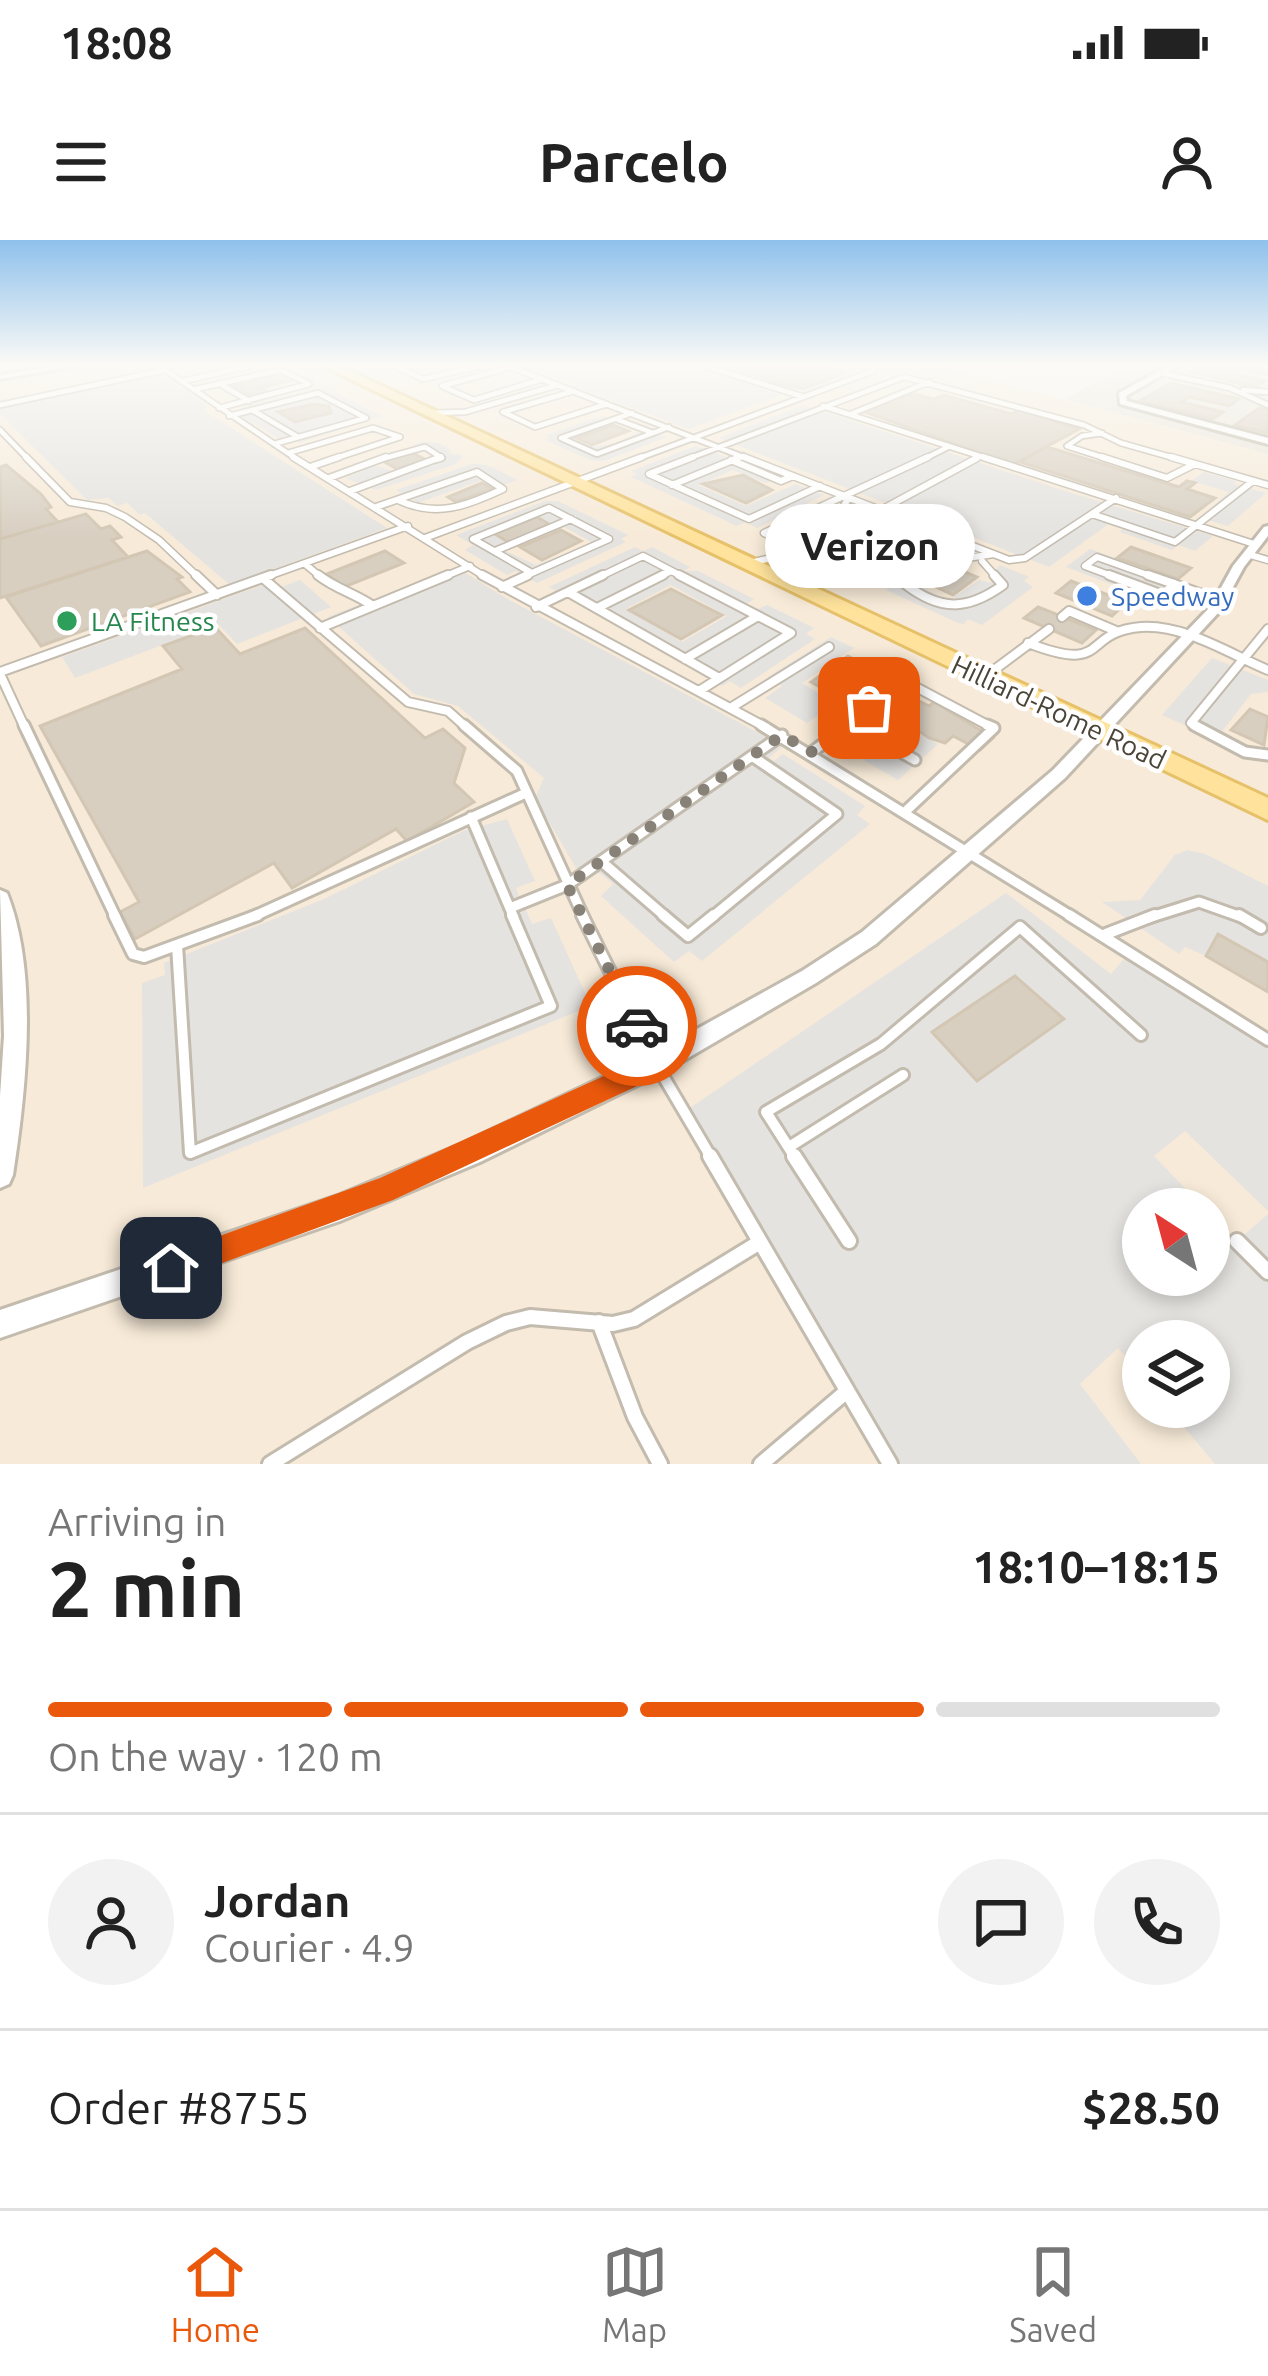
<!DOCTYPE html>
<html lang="en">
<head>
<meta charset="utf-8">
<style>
	:root { --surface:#fff; --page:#f2f2f2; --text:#222; --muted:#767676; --line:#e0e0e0; --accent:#ea580c }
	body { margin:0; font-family:Ubuntu,sans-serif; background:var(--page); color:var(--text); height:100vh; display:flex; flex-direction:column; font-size:45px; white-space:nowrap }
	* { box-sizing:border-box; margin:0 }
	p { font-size:39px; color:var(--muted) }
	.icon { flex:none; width:66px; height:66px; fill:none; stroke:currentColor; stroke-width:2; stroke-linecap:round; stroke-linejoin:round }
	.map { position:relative; height:1224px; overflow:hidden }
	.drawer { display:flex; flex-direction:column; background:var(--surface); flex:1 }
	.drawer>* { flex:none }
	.needle { width:78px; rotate:324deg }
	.tools { position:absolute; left:1122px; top:948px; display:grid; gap:24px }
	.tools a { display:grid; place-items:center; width:108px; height:108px; border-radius:50%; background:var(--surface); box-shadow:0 6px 18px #0003; font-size:60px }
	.pin { position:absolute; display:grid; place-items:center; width:102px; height:102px; color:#fff; margin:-51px; border-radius:24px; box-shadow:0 6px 18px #0006 }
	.courier { position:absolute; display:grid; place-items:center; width:120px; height:120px; margin:-60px; border:9px solid #ea580c; border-radius:50%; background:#fff; color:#222; box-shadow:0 3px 15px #0007 }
	.bubble { position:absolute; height:84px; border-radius:42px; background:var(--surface); box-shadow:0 6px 18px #0003; font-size:39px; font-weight:600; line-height:84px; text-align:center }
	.summary em { font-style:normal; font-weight:600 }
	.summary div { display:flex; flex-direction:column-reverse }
	.summary { display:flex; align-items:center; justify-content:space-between; height:204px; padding:0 48px }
	h1 { font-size:78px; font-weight:600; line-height:90px }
	.bar { display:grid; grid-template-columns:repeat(4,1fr); gap:18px 12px; align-content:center; height:144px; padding:0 48px }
	.bar i { height:15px; border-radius:9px; background:var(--line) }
	.bar .selected { background:var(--accent) }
	.bar p { grid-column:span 4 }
	.line { display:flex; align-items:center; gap:30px; padding:0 48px; border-top:3px solid var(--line) }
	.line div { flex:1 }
	.round { display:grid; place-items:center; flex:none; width:126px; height:126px; border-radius:63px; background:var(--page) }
	.status { display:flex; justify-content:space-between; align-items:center; height:84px; padding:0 60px; background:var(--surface); direction:ltr }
	.status svg { height:33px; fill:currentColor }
	header { display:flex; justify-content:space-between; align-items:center; height:156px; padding:0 48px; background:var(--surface); font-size:54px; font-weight:600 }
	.tabs { display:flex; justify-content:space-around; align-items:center; height:168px; border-top:3px solid var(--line); background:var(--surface); font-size:33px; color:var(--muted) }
	.tabs a { display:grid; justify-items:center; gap:6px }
	.tabs .selected { color:var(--accent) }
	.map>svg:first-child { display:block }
</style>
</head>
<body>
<div class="status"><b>18:08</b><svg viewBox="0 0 49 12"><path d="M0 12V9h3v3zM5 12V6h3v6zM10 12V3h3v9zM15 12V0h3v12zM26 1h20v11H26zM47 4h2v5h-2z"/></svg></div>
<header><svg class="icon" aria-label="menu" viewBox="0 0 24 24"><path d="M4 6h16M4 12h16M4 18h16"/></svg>Parcelo<svg class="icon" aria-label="person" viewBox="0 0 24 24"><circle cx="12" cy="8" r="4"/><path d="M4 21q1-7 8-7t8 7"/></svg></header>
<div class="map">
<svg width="1268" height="1224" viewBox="0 0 1268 1224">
	<rect width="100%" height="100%" fill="#f6f3ec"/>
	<path fill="#eae5da" d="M1129,126H1268V214L1064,159Z"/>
	<path fill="#f7ead8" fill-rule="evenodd" d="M71,126H940L1268,214V1224H0V935L14,715L0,658V137ZM1143,969H1209V1035H1143ZM1143,1101H1209V1167H1143Z"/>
	<path fill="#e5e3e0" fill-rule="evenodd" d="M522,126H690L781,155L689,189L572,145L580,141H562Z
		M154,131L199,159L207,167L203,170L387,288L230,345L145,273L140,275L127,263L117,266L109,258L87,260L0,174V164Z
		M314,149H328L382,176L299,203L287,196L279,199L242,176L247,174L239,168Z
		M804,165L1062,250L1213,296L1195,311L1178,305L1172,310L1120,292L1123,288L1110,283L1049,327L719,198Z
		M602,176L619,182L575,199L593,207L616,203L646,189L667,197L604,221L590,220L545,200L550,198L546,195Z
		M421,202L438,203L451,210L448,213L463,216L456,224L376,250L345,238L362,231L352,224L361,221L399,233L434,218L413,205Z
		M696,206L780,237L766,243L733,230L698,245L746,266L796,244L824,255L757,288L745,282L737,286L631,237L637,234L631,231Z
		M472,224L487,225L518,240L497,247L482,240L418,263L396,250Z
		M1204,232L1236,241L1234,244L1266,253L1228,286L1200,278L1229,252L1191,241Z
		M545,261H558L628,295L621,299L626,302L537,343L516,331L507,335L465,310L473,305L456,295ZM555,282L593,303L536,325L497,307Z
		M635,307L643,311L652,307L690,327L684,331H698L754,359L747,364L758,369L767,365L814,388L806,394L815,399L741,448L730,441L722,446L549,347ZM671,345L727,376L682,402L626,369Z
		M936,307L949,313L952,307L968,313L913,343L950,361H962L954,357L979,340L991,343L990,337L1000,325L1029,337L1024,341L1033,347L982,385L968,379L964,384L958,383L886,350L892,345L883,339Z
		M1090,309L1187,343L1164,364L1066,327Z
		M456,327L504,357L783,506L769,518L774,521L783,514L865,566L857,575L870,584L702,721L689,711L674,722L601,656L613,644L601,634L576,628L535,558L544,538L458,466L414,454L328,377Z
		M300,340L331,367L237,404L218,384L75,438L62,417L263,345L270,351Z
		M831,397L854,408L802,443L835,463L807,483L765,458L782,446L768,437Z
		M1212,418L1268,440V452L1251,454L1216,499L1162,475Z
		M884,475L938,504L898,540L843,508Z
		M507,579L535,641L516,648L532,684L551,678L591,766L143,948L142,743L165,735L164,723L324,659L463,591Z
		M1188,610L1205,614L1268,646V722L1219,694L1206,716L1185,707L1179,714L1102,662L1140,660L1175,615Z
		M1006,653L1111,734L1132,710L1268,800V971L1185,891L1154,916L1205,969H1143V1035H1209V973L1237,1001L1268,974V1224H1215L1167,1167H1209V1101H1143V1137L1118,1108L1080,1144L1141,1224H890L684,872Z"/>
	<path fill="#d8cfc1" stroke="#d3c7b4" stroke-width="3" d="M726,126H784L792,128L765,138Z
		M823,126L846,133L803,149L763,140L798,126Z
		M1200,126H1264L1268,135L1238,128L1230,133L1265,141L1256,147L1189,132Z
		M280,134L291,140L260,148L269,153L252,157L233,146Z
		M1171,143L1239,159L1229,166L1190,157L1181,162L1223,172L1213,179L1140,161Z
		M914,154L934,159L944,155L1011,174L1020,170L1079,189L1013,225L862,171Z
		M314,164L329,166L331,173L295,182L278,172Z
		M1259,168L1268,170V193L1235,185Z
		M613,185L628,191L592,205L576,198Z
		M1047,207L1179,247L1187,241L1195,243L1187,249L1215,258L1190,277L1020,222Z
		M411,212L426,220L397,229L383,221Z
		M6,225L41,254L51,267L46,269L58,282L0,299V227Z
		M743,235L772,250L746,263L703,244Z
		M482,243L494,249L456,262L448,257Z
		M86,274L101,289L110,286L121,297L112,300L128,317L0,358V299Z
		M537,277L549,284L538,289L542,291L510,303L495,294Z
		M885,281L910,291L868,314L843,303Z
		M561,290L581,301L542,320L520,307Z
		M1131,307L1191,328L1178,339L1117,318Z
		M147,311L182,337L177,339L190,352L41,406L6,357Z
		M385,311L404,323L344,347L327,334Z
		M951,326L977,337L953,355L926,342Z
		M1071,341L1127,362L1112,376L1056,353Z
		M671,349L702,365L722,375L681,399L629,370Z
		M1038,367L1096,390L1082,403L1024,378Z
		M215,387L240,414L305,388L425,498L443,489L465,508L454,543L474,562L407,601L396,589L292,648L274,623L135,699L120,672L139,662L40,486L182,429L163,406Z
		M848,416L884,435L848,462L811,442Z
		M909,456L929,466L934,462L993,498L980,510L953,496L945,503L929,498L889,471Z
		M1250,469L1268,477L1264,505L1231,490Z
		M1218,694L1268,722V752L1206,716Z
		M1015,736L1064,779L977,841L932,792Z"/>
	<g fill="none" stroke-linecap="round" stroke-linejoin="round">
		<defs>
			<path id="service-far5" d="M159,126L298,220
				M403,126L397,127L423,139L480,126
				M508,126L751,220
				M705,126L801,156
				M511,127L442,146L474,160L543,139
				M1161,133L1230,148L1268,165
				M183,141L250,126
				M220,144L249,161
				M196,149L281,130L309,144L219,168
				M1243,150L1268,152
				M574,151L503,172L535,187L607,164
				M0,165L165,130
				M823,166L992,220
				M252,170L298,197
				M431,173L465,172L558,145
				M632,173L561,198L597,214L669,187
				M851,174L929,142
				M229,176L318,153L366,178L274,204
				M616,179L653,193
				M0,190L29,220
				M1102,193L1082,196L1067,206L1111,220
				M288,213L373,188L400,197L330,220
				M378,220L425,207L442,218L436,220
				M634,220L873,131L870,126
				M685,220L904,137L1084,185L1121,203L1181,220
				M733,220L743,216
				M922,220L948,207
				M973,220L977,218"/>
			<path id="service-far4" d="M26,217L70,262L106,268L125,277L159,300L199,338
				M293,217L487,338
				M693,217L649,234L749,279L820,246
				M744,217L1009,320L1025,318L1116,258
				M983,217L1254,304
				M1102,217L1167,238L1195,224
				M1171,217L1268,245
				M731,220L781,241L793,236
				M310,227L339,217
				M329,238L386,217
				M672,245L740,217
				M350,251L441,217
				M376,267L477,232L503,249C467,266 436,278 398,260
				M549,268L609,299L532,333L473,299Z
				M1092,274L1175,302L1253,241
				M904,294L922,302
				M425,298L642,217
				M779,299L841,271L849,257
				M814,306L868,328L938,292
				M495,311L571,279
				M792,312L796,308L764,293L928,217
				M1247,314L1268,320
				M982,321L997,338
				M750,323L809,309L977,218
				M305,324L322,338
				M263,338L408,286
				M441,338L470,326
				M521,338L532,333
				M597,338L643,316L685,338
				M657,338L671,331
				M788,338L809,309
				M912,338L941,322L994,314
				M1117,338L1085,326L1097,317L1156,338"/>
			<path id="service-far3" d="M196,335L217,355
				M318,335C336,349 354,353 373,366
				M482,335L767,488
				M679,335L791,393L699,451
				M915,335L905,344C940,371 967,371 1003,345L994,335
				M1109,335L1163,355L1174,344
				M1148,335L1174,344
				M264,339L408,462L448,471L467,488
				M785,342L790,335
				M1174,344L1221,361
				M502,347L528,335
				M568,352L719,438
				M536,367L603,335
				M597,368L663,335
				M1062,377L1069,371L1116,391
				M320,388L448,335
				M1028,403C1111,435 1080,392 1141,387C1184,384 1230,414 1268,430
				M685,419L758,376
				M0,432L271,335
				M0,434L25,488
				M986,436L1049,389
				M732,467L829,407
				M850,483L888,452L912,445L993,488
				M844,488L850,483L858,488
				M1199,488L1191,483L1268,389"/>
			<path id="service-far2" d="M24,485L116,678
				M464,485L517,531L584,678
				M761,485L1074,678
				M853,485L915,520
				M1194,485L1245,512L1268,515
				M812,512L848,485
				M907,570L994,488L987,485
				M471,577L514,678
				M601,621L667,678
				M510,668L567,645L782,495
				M250,678L526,553
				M711,678L837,574L752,516
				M1148,678L1199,662L1244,678"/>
			<path id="service-far1" d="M114,675L133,714L144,717L258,675
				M582,675L656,824L712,919
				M663,675L688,696L714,675
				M1069,675L1268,800
				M1239,675L1261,688
				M1106,694L1155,675
				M177,705L190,913L551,766L512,675
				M789,907L903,835
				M796,919L766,872L881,804L1020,687L1141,795"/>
			<path id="service" d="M710,916L890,1224
				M794,916L849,1001
				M1237,1001L1268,1032
				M599,1082L635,1177L660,1224
				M270,1224L467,1102L506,1083L530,1077L613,1084L634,1079L760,1002
				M761,1224L847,1151"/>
			<path id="minor" d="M56,126H75L0,139V135Z
				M1168,126H1178L1126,156L1127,161L1268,198V204L1120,164L1119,153Z
				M1268,286V296L1244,327L1220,371L1065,538L876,704L816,743L664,832L480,922L340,981L0,1098V1070L340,955L462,904L648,816L802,731L862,692L1053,530L1211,366L1233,326L1264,287Z
				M0,650L7,653C39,733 26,851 13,935L9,944L0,948V856L4,796Z"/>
			<path id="primary" d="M323,126H339L1268,558V580Z"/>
		</defs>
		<use href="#service-far5" stroke="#c2bbae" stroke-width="8"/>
		<use href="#service-far4" stroke="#c2bbae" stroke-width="9"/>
		<use href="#service-far3" stroke="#c2bbae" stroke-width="12"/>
		<use href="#service-far2" stroke="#c2bbae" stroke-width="15"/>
		<use href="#service-far1" stroke="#c2bbae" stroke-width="16"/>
		<use href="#service" stroke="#c2bbae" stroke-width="20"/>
		<use href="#minor" stroke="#c2bbae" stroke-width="6"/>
		<use href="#primary" stroke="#e6c16a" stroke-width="6"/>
		<use href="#service-far5" stroke="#fff" stroke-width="4.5"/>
		<use href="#service-far4" stroke="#fff" stroke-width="6"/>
		<use href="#service-far3" stroke="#fff" stroke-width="8"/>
		<use href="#service-far2" stroke="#fff" stroke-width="9"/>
		<use href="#service-far1" stroke="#fff" stroke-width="10"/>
		<use href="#service" stroke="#fff" stroke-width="14"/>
		<use href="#minor" fill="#fff" fill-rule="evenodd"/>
		<use href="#primary" fill="#ffe39c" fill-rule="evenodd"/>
	</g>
	<linearGradient id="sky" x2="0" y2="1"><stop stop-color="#8fc1ec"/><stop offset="0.42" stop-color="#fbfaf6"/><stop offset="1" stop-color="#fbfaf6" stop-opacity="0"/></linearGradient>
	<rect width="1268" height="297" fill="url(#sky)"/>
	<path fill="#ea580c" d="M637,775L645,778L669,824L665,833L393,960L171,1042L161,1038L157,1028L161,1017L380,938L641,819L625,786Z"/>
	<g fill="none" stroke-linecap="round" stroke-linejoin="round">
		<path stroke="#878178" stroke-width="12" stroke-dasharray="0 21.6" d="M637,786L567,645L782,495L812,512L869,468"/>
	</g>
	<circle fill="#3f7fe0" stroke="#fff" stroke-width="4.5" cx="1087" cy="356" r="12"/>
	<circle fill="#2e9e5b" stroke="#fff" stroke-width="4.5" cx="67" cy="381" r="12"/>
	<g text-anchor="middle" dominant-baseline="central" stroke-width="9" stroke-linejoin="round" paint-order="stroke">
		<g font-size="27" fill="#366cbe" stroke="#fff" text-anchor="start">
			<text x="1111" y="356">Speedway</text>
		</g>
		<g font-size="27" fill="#27864d" stroke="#fff" text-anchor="start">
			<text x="91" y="381">LA Fitness</text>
		</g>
		<g font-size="27" fill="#4b4439" stroke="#fff">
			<text transform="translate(1059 472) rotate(25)">Hilliard-Rome Road</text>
		</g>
	</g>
</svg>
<div class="tools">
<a><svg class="needle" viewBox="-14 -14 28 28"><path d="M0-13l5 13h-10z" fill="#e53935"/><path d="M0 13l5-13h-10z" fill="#767676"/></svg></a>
<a><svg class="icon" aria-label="layers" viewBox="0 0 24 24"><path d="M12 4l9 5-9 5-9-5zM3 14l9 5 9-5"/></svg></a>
</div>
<div class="pin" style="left:869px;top:468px;background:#ea580c"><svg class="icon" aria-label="bag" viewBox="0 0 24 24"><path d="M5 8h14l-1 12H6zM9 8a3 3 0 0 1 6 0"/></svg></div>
<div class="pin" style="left:171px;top:1028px;background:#1f2937"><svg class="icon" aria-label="home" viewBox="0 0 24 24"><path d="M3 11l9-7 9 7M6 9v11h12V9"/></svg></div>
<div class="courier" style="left:637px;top:786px"><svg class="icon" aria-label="car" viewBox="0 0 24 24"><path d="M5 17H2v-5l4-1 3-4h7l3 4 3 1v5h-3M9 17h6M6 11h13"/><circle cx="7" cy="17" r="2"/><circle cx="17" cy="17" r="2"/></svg></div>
<div class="bubble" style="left:765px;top:264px;width:210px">Verizon</div>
</div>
<section class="drawer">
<div class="summary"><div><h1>2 min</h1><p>Arriving in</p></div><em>18:10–18:15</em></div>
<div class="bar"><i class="selected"></i><i class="selected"></i><i class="selected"></i><i></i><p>On the way · 120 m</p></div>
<div class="line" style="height:216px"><a class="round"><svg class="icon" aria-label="person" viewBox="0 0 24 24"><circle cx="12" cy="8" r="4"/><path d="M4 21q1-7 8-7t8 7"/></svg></a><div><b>Jordan</b><p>Courier · 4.9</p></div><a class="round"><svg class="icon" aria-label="chat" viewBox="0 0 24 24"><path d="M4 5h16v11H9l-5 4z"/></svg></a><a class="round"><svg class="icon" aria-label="phone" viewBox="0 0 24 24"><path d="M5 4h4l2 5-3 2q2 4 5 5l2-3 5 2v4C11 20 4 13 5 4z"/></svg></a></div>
<div class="line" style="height:156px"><div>Order #8755</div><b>$28.50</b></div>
</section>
<nav class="tabs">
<a class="selected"><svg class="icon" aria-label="home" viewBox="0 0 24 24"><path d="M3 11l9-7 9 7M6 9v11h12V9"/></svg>Home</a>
<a><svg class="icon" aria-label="map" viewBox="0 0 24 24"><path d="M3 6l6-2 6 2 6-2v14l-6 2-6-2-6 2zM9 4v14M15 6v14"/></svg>Map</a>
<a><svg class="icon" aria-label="saved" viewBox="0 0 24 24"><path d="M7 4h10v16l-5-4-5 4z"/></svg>Saved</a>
</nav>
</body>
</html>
